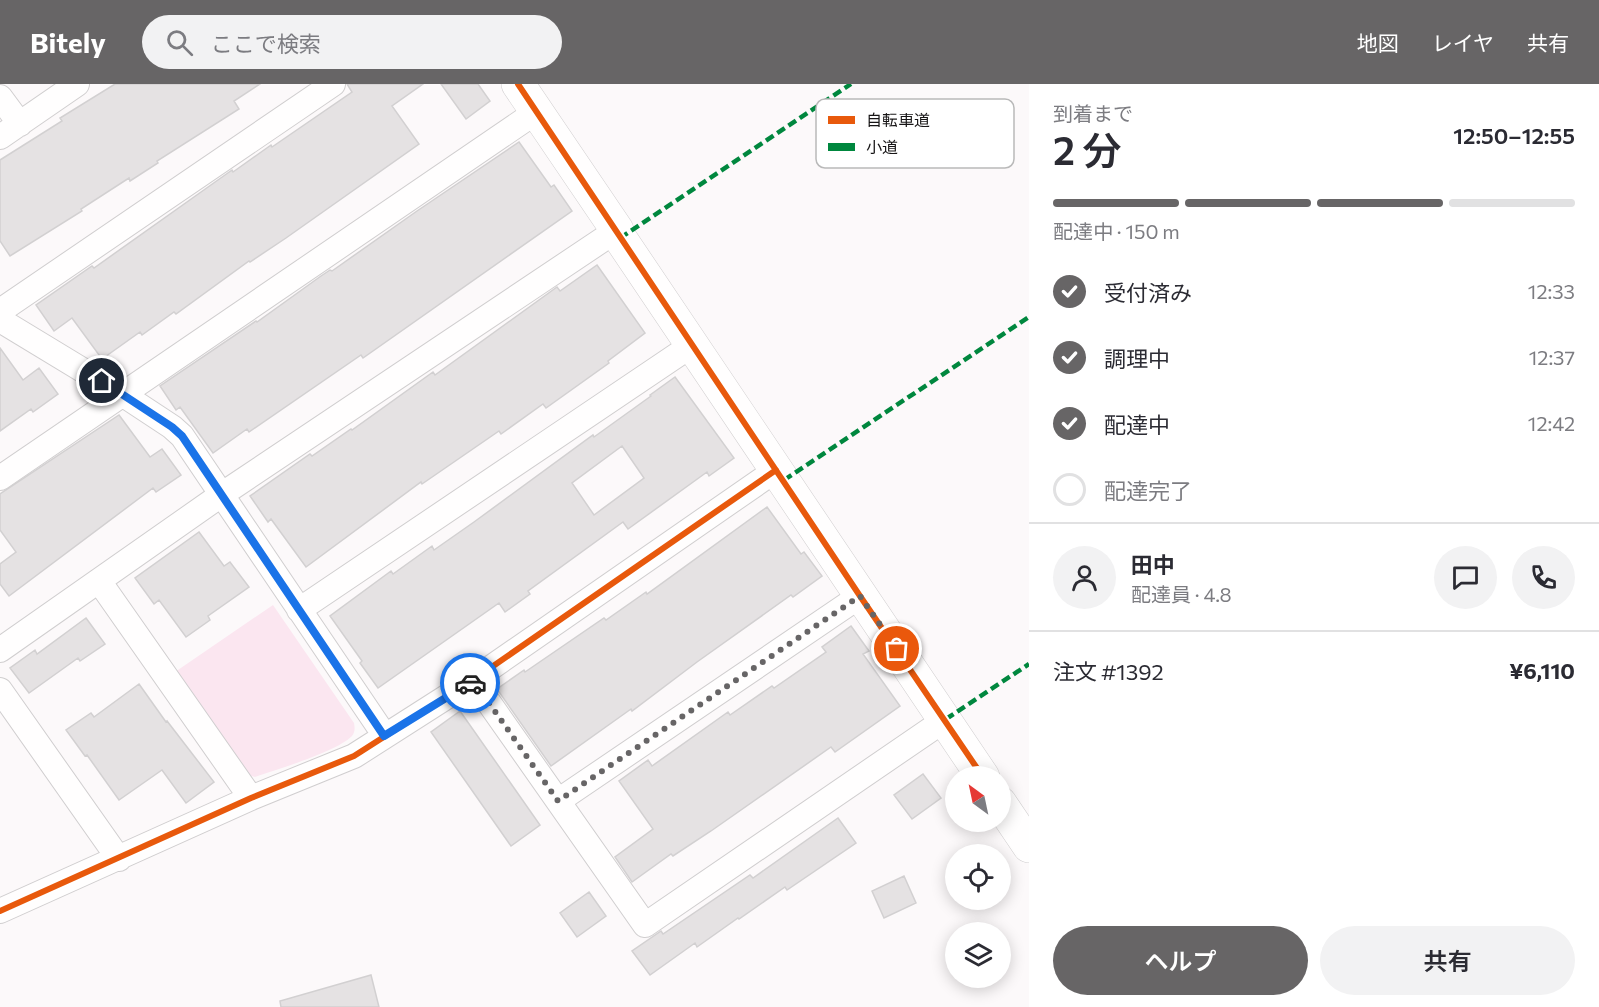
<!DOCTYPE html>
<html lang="ja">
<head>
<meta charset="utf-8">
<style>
	:root { --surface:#fff; --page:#f2f2f3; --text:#2b2b33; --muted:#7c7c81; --line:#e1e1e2; --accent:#676566 }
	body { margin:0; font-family:Commissioner,"Noto Sans JP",sans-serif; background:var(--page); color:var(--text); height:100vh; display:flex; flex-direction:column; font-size:22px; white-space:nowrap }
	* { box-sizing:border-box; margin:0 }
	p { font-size:20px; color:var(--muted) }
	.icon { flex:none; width:33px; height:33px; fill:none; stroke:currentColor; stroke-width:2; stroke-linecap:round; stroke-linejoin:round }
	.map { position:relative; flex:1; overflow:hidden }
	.drawer { display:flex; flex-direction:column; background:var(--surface); width:570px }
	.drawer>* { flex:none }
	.needle { width:39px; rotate:327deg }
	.tools { position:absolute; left:945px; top:682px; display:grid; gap:12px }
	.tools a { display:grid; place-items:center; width:66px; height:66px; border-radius:50%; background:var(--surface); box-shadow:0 3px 15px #0003; font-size:30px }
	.pin { position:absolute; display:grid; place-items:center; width:51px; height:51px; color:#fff; margin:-26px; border:3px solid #fff; border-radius:50%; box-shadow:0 2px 6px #0007 }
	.courier { position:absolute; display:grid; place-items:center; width:60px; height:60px; margin:-30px; border:4px solid #1a73e8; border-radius:50%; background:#fff; color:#222; box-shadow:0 2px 8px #0007 }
	.summary em { font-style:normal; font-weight:600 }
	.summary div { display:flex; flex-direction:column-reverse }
	.summary { display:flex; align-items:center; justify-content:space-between; height:102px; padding:0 24px }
	h1 { font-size:39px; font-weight:600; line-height:45px }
	.bar { display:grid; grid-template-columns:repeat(4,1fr); gap:9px 6px; align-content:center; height:72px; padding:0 24px }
	.bar i { height:8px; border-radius:4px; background:var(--line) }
	.bar .on { background:var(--accent) }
	.bar p { grid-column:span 4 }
	.line { display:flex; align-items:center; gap:15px; padding:0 24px; border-top:2px solid var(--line) }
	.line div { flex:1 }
	.round { display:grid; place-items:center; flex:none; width:63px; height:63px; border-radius:32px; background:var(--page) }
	ol { padding:0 24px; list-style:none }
	li { display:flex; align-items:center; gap:18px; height:66px }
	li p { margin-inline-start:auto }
	li .icon { padding:6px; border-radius:50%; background:var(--accent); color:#fff; stroke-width:4 }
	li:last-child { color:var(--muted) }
	li i { width:33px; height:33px; border:3px solid var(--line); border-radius:50% }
	.action { display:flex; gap:12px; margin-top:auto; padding:12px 24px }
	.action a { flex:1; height:69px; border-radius:36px; background:var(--accent); color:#fff; font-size:24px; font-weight:600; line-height:69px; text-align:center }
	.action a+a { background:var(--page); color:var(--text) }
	header { display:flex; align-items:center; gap:36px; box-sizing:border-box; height:84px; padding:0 30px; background:var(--accent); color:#fff }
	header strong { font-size:28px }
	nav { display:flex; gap:33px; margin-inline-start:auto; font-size:21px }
	.search { width:420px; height:54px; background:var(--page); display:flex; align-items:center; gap:15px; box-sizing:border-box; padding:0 21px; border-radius:33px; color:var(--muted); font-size:22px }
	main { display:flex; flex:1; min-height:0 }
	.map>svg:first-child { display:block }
</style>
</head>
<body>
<header>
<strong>Bitely</strong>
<div class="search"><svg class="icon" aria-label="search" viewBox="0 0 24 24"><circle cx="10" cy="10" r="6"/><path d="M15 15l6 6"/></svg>ここで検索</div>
<nav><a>地図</a><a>レイヤ</a><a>共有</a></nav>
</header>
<main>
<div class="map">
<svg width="1029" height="923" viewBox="0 0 1029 923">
	<rect width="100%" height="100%" fill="#fcf9fa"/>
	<path fill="#fbe6f0" d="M273,521L354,639C355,644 355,648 352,652C336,668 278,685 255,693L248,691L175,588Z"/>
	<path fill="#e5e2e3" stroke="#d2d0d1" stroke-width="1.5" fill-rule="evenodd" d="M115,0H260L234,17L239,25L157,77L158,79L130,97L129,94L81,125L82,127L10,172L0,157V76L62,37L60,34Z
		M347,0H423L392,22L419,60L286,154L250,178L249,177L176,230L174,228L142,251L140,248L102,275L72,234L54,247L36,221L92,182L94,184L232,86L233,88L271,61L272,63L352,8Z
		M441,0H478L490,17L466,35Z
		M519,58L551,103L554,101L572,127L363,274L361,271L249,348L247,345L213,369L180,323L176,326L160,302L256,237L257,238L321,192L330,186L332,187L417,127Z
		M597,181L645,249L608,277L609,279L546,324L543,320L501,350L499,347L422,400L421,398L306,483L271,435L268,438L250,412L310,370L312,372L351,345L352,346L433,288L435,291L557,203L560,207Z
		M0,264L23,296L39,284L58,310L33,328L31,325L0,347Z
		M675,293L734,374L709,392L707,388L628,445L623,438L528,507L530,510L505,528L499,519L378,604L360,579L362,577L330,532L391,487L393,490L432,462L434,466L474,438L593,351L594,353L651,312L650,311ZM622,362L644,394L594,431L572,399Z
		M119,331L150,373L162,365L181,391L156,408L153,404L9,512L0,500V480L16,468L0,446V410Z
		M767,423L801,470L804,468L822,492L793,513L791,511L697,578L632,627L631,625L551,682L497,605L524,586L525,588L604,534L606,536L646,508L647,510Z
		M199,448L224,482L230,478L249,503L208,532L210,536L186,553L159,516L154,520L135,494Z
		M86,534L105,560L80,577L78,574L29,609L10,584L35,566L37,570Z
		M851,542L869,567L863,570L900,622L835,668L831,663L711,747L673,772L671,770L632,798L615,773L653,745L619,697L648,676L652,682L728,628L730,631L772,602L774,604L826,568L822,563Z
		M139,600L166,638L167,637L214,698L186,719L162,686L119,716L87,671L85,672L66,646L91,629L94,633Z
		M460,627L540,741L511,762L431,648Z
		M923,690L941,714L912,735L894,711Z
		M838,734L856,759L787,806L785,803L739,835L738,834L697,863L695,859L650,891L632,867L661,847L663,850L750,791L753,794Z
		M904,792L916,819L884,834L872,807Z
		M589,808L606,832L577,853L560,829Z
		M371,891L379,923H281L280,917Z"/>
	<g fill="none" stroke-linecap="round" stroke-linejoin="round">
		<defs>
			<path id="street" d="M0,13L20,40
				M0,53L77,0
				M0,227L333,0
				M0,236L122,310L172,343L182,352L385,652
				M0,394L536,28
				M99,497L251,714
				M299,526L692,261
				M0,566L221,411L617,146L620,154
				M473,596L645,841L946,635
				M0,606L119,775
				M558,717L860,512
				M0,827L251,714L354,672L473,596L776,386"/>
			<path id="secondary" d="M518,0L617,146
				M620,154L983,693
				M1000,719L1029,762"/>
		</defs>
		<use href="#street" stroke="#d0cecf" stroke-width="26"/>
		<use href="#secondary" stroke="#d0cecf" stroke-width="34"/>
		<use href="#street" stroke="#fffefe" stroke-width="24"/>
		<use href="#secondary" stroke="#fffefe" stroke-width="33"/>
		<path stroke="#00873e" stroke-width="4.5" stroke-dasharray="9 4.5" stroke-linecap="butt" d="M620,154L851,0
			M784,396L1029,233
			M946,635L1029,580"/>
		<defs>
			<path id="cycleway" d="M518,0L860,512L983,693
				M0,827L251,714L354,672L473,596L776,386"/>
		</defs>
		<use href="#cycleway" stroke="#fff" stroke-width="10"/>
		<use href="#cycleway" stroke="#e8590c" stroke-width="6"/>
	</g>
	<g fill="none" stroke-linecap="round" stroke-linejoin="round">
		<path stroke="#676566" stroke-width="6" stroke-dasharray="0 10.8" d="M470,599L473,596L558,717L860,512L897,565"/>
		<path stroke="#1a73e8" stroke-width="8" d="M102,297L172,343L182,352L384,652L470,599"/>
	</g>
	<rect x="816" y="15" width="198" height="69" rx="9" fill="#fff" stroke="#b9b9b9" stroke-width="1.5"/>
	<rect x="828" y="32" width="27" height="8" fill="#e8590c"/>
	<rect x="828" y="59" width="27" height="8" fill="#00873e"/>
	<g font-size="16" fill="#171516">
		<text x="866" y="42">自転車道</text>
		<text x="866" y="69">小道</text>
	</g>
</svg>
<div class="tools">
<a><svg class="needle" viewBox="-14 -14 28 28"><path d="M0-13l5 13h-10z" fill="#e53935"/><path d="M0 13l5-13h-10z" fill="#7c7c81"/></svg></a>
<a><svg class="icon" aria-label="locate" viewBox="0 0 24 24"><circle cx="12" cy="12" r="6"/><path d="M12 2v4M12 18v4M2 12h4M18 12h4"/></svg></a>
<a><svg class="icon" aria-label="layers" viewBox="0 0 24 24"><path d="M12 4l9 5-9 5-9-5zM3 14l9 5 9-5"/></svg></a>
</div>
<div class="pin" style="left:897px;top:565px;background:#ea580c"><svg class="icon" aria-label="bag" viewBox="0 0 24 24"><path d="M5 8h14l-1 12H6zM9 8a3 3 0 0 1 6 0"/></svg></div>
<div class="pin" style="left:102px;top:297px;background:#1f2937"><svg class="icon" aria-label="home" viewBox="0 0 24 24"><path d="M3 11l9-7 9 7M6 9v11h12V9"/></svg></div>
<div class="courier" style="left:470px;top:599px"><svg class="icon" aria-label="car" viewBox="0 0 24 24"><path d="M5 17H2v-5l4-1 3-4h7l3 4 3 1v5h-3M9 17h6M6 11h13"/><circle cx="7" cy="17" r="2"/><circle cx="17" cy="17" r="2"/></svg></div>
</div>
<section class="drawer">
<div class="summary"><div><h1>2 分</h1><p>到着まで</p></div><em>12:50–12:55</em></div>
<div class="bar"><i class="on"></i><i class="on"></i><i class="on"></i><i></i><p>配達中 · 150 m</p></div>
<ol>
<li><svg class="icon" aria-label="check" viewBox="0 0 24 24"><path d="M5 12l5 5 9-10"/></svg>受付済み<p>12:33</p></li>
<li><svg class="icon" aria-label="check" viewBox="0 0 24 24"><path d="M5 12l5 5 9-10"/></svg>調理中<p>12:37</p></li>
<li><svg class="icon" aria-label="check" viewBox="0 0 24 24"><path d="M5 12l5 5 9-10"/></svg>配達中<p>12:42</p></li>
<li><i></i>配達完了</li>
</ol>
<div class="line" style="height:108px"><a class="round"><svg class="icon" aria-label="person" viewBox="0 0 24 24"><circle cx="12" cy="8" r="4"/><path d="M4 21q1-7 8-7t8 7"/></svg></a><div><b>田中</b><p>配達員 · 4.8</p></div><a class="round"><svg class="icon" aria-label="chat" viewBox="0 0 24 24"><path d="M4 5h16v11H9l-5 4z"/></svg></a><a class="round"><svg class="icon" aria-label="phone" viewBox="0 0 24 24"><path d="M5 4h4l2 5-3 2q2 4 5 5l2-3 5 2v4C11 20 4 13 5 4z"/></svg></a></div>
<div class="line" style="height:78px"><div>注文 #1392</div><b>¥6,110</b></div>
<div class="action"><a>ヘルプ</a><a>共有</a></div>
</section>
</main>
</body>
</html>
